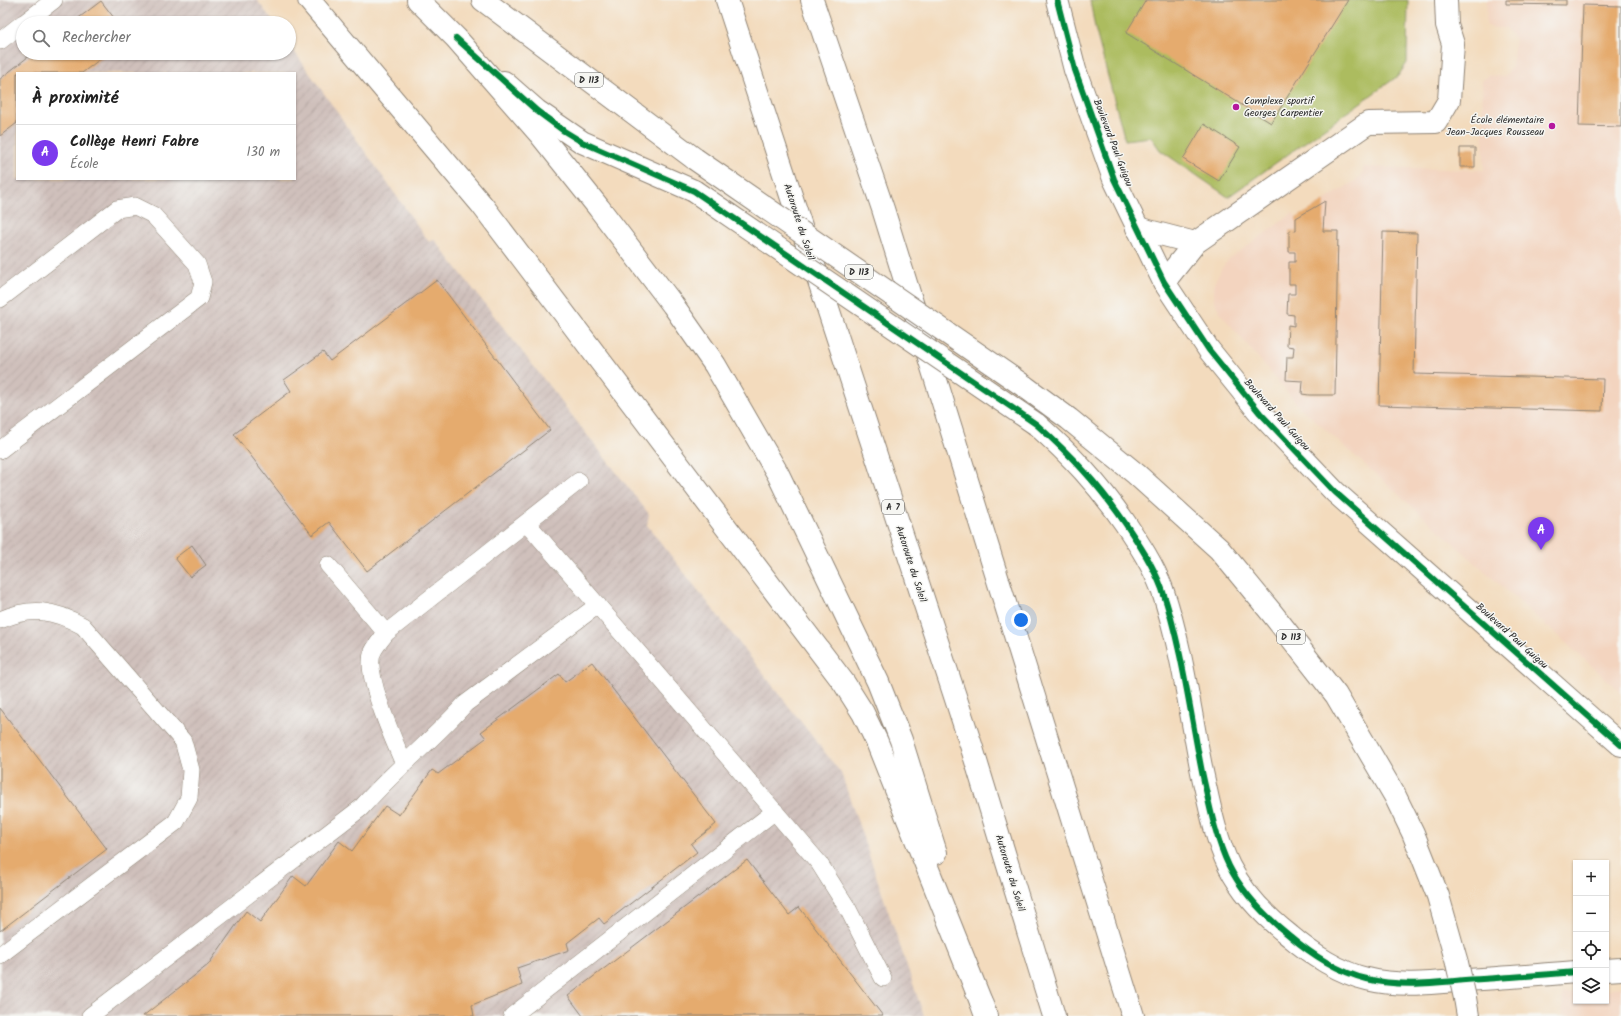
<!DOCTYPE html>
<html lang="fr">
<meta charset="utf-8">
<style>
:root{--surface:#fff;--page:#f2f2f2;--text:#222;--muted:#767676;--line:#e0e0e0;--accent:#7c3aed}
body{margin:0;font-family:Kalam,sans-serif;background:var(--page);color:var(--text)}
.controls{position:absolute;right:12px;bottom:12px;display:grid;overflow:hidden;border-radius:0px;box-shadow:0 1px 3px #0004}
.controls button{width:36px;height:36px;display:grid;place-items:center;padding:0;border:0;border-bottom:1px solid var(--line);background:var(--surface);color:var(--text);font:20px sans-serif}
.you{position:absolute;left:1021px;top:620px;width:14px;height:14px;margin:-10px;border:3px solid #fff;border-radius:50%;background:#1a73e8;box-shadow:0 0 0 6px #1a73e833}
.badge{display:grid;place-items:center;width:26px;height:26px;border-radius:50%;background:var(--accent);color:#fff;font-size:13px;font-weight:700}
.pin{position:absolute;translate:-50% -33px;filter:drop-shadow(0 1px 2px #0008)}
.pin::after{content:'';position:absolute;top:21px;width:14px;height:12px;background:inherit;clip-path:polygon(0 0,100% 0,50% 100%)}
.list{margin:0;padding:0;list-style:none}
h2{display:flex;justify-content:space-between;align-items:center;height:52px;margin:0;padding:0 16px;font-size:17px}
h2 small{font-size:13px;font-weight:400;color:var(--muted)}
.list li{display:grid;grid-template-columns:26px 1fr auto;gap:12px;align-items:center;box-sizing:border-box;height:56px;padding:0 16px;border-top:1px solid var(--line)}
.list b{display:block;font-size:15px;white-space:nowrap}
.list p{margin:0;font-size:13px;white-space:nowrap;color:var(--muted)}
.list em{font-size:13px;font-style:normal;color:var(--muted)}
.icon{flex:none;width:22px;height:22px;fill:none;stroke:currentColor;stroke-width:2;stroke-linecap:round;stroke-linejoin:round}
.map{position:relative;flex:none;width:1621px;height:1016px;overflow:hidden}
.search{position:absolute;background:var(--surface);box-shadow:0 1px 3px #0004;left:16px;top:16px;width:280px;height:44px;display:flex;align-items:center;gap:10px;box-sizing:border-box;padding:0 14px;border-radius:22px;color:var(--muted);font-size:15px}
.panel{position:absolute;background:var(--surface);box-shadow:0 1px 3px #0004;left:16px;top:72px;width:280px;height:108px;border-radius:0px}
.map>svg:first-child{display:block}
</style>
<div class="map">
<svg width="1621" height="1016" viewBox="0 0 1621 1016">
<defs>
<pattern id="industrial-furrows" width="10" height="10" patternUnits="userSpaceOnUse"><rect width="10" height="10" fill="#cfc0bb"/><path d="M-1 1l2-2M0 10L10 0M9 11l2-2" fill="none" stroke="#b2a5a1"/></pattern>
</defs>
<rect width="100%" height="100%" fill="#f6f6f2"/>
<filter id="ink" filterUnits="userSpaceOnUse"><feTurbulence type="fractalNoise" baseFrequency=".025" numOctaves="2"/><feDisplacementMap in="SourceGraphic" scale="8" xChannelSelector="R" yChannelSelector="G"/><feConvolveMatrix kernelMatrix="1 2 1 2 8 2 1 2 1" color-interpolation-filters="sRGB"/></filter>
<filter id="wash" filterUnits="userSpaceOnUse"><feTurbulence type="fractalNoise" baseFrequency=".012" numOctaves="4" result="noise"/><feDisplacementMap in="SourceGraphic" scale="16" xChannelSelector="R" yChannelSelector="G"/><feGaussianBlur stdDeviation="0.9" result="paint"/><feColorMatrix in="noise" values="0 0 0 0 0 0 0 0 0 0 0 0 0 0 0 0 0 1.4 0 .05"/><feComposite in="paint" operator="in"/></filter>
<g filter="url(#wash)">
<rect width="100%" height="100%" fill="#f3dbbd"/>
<path fill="#f3d4bf" d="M 1487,0 L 1621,0 L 1621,692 L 1300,407 L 1221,314 L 1214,300 L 1214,283 L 1222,268 L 1229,259 L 1293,213 L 1297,218 L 1361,177 L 1364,167 L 1484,170 L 1482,81 L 1488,75 L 1504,77 L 1512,67 L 1515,40 L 1506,28 L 1492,28 L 1486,25 Z
M 1621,987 L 1621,1016 L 1563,1016 L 1562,993 L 1576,992 L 1576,1001 L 1606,1001 L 1606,989 Z"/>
<path fill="url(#industrial-furrows)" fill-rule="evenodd" d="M 0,0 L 257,0 L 274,23 L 23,23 L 23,53 L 289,53 L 289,44 L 429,242 L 434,239 L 649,514 L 647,525 L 841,773 L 924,1016 L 0,1016 ZM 17,73 L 295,73 L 295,179 L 17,179 Z"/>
<path fill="#acbc5f" stroke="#6c7445" d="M 1090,0 L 1408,0 L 1407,63 L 1398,76 L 1228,197 L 1160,150 L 1151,137 L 1125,140 L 1095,28 Z"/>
<g id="blocks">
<path fill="#e5ab6e" d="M 1146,0 L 1348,0 L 1271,123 L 1126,33 Z
M 1506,0 L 1566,0 L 1566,5 L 1506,4 Z
M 101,1 L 118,23 L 72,23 Z
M 1583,5 L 1621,6 L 1621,127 L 1579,126 Z
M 33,53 L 108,53 L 82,73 L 17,73 L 17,123 L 0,136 L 0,79 Z
M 1204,124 L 1240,147 L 1219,181 L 1183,159 Z
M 1460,148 L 1475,148 L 1475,167 L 1460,167 Z
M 1325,201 L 1323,231 L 1338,231 L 1335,395 L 1309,395 L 1302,394 L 1303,381 L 1286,380 L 1287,357 L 1293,357 L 1294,347 L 1287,346 L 1288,325 L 1294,326 L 1294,315 L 1287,314 L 1288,294 L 1295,294 L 1295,284 L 1289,284 L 1289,262 L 1295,262 L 1295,252 L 1289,252 L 1289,230 L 1296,231 L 1296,218 Z
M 1383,232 L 1417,233 L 1414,374 L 1603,379 L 1602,411 L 1379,405 Z
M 437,280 L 550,430 L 367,571 L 329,522 L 312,535 L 234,434 L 291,391 L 284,380 L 323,352 L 330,361 Z
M 192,545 L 206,565 L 190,577 L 175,558 Z
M 592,662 L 716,824 L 691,844 L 697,852 L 604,924 L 599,918 L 567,943 L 569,950 L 517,968 L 522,985 L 472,1005 L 474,1016 L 143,1016 L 208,965 L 246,911 L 260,922 L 293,876 L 306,886 L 339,841 L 352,851 L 385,806 L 399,815 L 432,770 L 438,774 L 486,738 L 481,732 L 559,674 L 565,682 Z
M 0,708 L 107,849 L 0,931 Z
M 747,860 L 789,915 L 799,907 L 883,1016 L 583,1016 L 568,996 Z"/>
</g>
</g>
<g filter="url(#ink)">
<use href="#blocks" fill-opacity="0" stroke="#8f8374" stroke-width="1"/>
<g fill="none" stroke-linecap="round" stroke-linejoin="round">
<g stroke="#8f8374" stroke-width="18">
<path id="lane" d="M 24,23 L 54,0
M 0,41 L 23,23
M 0,299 L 117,209 L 135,206 L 153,215 L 197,264 L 203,282 L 199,298 L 0,450
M 527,523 L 819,863 L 848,909 L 883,978
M 328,565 L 386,633
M 0,620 C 32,606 54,610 83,626 L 183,741 L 191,770 L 189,798 L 176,822 L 0,955
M 404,764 C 394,741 365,677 372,654 C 374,647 382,639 386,633 L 579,481
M 90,1016 L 361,808 C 393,771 432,741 465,704 L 598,605
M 512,1016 L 775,811"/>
</g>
<g stroke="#8f8374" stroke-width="24">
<path id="street" d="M 1137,228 L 1195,243
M 1164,282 L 1195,243 L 1368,123 L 1436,122 L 1449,100 L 1453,44 L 1447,25 L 1446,0"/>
</g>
<g stroke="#8f8374" stroke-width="24">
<path id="secondary" d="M 1057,0 L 1075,70 L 1114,179 L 1164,282 L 1209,350 L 1260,413 L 1335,492 L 1621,745
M 504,82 L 537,111 L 582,142 L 694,191
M 1036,424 C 1072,456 1098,484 1125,523 C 1139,544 1153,565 1162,589 C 1182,647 1190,712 1202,772 C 1209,803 1215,837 1229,866 C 1243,894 1266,917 1290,936 C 1311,954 1340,973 1367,979 C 1399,987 1432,983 1465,980 C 1502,978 1539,975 1576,972
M 1606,970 L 1621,969"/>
</g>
<g stroke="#8f8374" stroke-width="24">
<path id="primary" d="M 309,0 L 482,205 L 844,683 L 863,713 L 877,742 L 981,1002
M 418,0 L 456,38 L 539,133 L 599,208 L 673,305 L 715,365 L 778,474 L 878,682 L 901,740 L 936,853
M 483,0 L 695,159
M 1024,386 L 1069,419 L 1136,474 L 1219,549 L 1271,612 L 1336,695 L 1395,796 L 1413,833 L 1438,896 L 1457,963
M 1465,998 L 1468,1016"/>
</g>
<g stroke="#8f8374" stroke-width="24">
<path id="highway" d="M 727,0 L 971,745 L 1054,1016
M 812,0 L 883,209 L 1133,1016
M 981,1002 L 986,1016"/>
</g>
<use href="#lane" stroke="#fff" stroke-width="17"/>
<use href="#street" stroke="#fff" stroke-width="22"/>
<use href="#secondary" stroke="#fff" stroke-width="22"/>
<use href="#primary" stroke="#fff" stroke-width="22"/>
<use href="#highway" stroke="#fff" stroke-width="22"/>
<g stroke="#8f8374" stroke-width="24" stroke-linecap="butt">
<path id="secondary-bridge" d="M 694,191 L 1036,424"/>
</g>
<g stroke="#8f8374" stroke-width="24" stroke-linecap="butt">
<path id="primary-bridge" d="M 695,159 L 1024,386
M 1457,963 L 1465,998"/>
</g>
<use href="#secondary-bridge" stroke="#fff" stroke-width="22"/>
<use href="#primary-bridge" stroke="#fff" stroke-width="22"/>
<g stroke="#f6f6f2" stroke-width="8">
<path id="cycleway" d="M 1057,0 L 1075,70 L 1114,179 L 1164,282 L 1209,350 L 1260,413 L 1335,492 L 1621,745
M 456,38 L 537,111 L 564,131 L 582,142 L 694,191 L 1036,424 C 1072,456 1098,484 1125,523 C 1139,544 1153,565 1162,589 C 1182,647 1190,712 1202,772 C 1209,803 1215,837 1229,866 C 1243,894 1266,917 1290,936 C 1311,954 1340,973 1367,979 C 1399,987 1432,983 1465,980 C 1502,978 1539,975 1576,972"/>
</g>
<use href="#cycleway" stroke="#00873e" stroke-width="6"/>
</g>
</g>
<g fill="#b5179e" stroke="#f6f6f2" stroke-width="1.5">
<circle cx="1236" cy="107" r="4"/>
<circle cx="1552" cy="126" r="4"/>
</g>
<g text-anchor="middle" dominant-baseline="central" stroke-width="3" stroke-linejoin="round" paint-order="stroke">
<g fill="#f6f6f2" stroke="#686867" stroke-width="1">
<rect x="575" y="73" width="28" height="14" rx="3"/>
<rect x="845" y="265" width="28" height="14" rx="3"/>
<rect x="882" y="500" width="22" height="14" rx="3"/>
<rect x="1277" y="630" width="28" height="14" rx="3"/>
</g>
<g font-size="9" font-weight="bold" fill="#2b2b2b">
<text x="589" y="80">D 113</text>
<text x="859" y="272">D 113</text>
<text x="893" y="507">A 7</text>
<text x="1291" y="637">D 113</text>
</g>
<g font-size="10" fill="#2b2b2b" stroke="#f6f6f2" text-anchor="start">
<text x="1244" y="101">Complexe sportif<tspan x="1244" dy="12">Georges Carpentier</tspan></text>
<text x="1544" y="120" text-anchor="end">École élémentaire<tspan x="1544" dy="12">Jean-Jacques Rousseau</tspan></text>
</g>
<g font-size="10" fill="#2b2b2b" stroke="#f6f6f2">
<text transform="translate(1113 143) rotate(69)">Boulevard Paul Guigou</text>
<text transform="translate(799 222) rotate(72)">Autoroute du Soleil</text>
<text transform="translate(1277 415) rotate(48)">Boulevard Paul Guigou</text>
<text transform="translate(911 564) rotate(72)">Autoroute du Soleil</text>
<text transform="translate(1512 636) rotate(42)">Boulevard Paul Guigou</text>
<text transform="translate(1010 873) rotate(73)">Autoroute du Soleil</text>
</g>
</g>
</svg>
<div class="controls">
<button>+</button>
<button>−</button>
<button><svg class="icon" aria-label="locate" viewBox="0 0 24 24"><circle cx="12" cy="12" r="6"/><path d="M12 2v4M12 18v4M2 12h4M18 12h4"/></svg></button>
<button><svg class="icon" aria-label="layers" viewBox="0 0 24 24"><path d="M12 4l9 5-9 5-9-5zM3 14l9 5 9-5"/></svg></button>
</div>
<div class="you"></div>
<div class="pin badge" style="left:1541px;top:550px">A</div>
<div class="search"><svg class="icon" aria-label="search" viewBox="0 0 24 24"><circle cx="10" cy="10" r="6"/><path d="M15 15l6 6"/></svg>Rechercher</div>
<section class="panel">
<h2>À proximité<small></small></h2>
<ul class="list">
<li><span class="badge">A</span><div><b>Collège Henri Fabre</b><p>École</p></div><em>130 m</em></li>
</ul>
</section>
</div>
